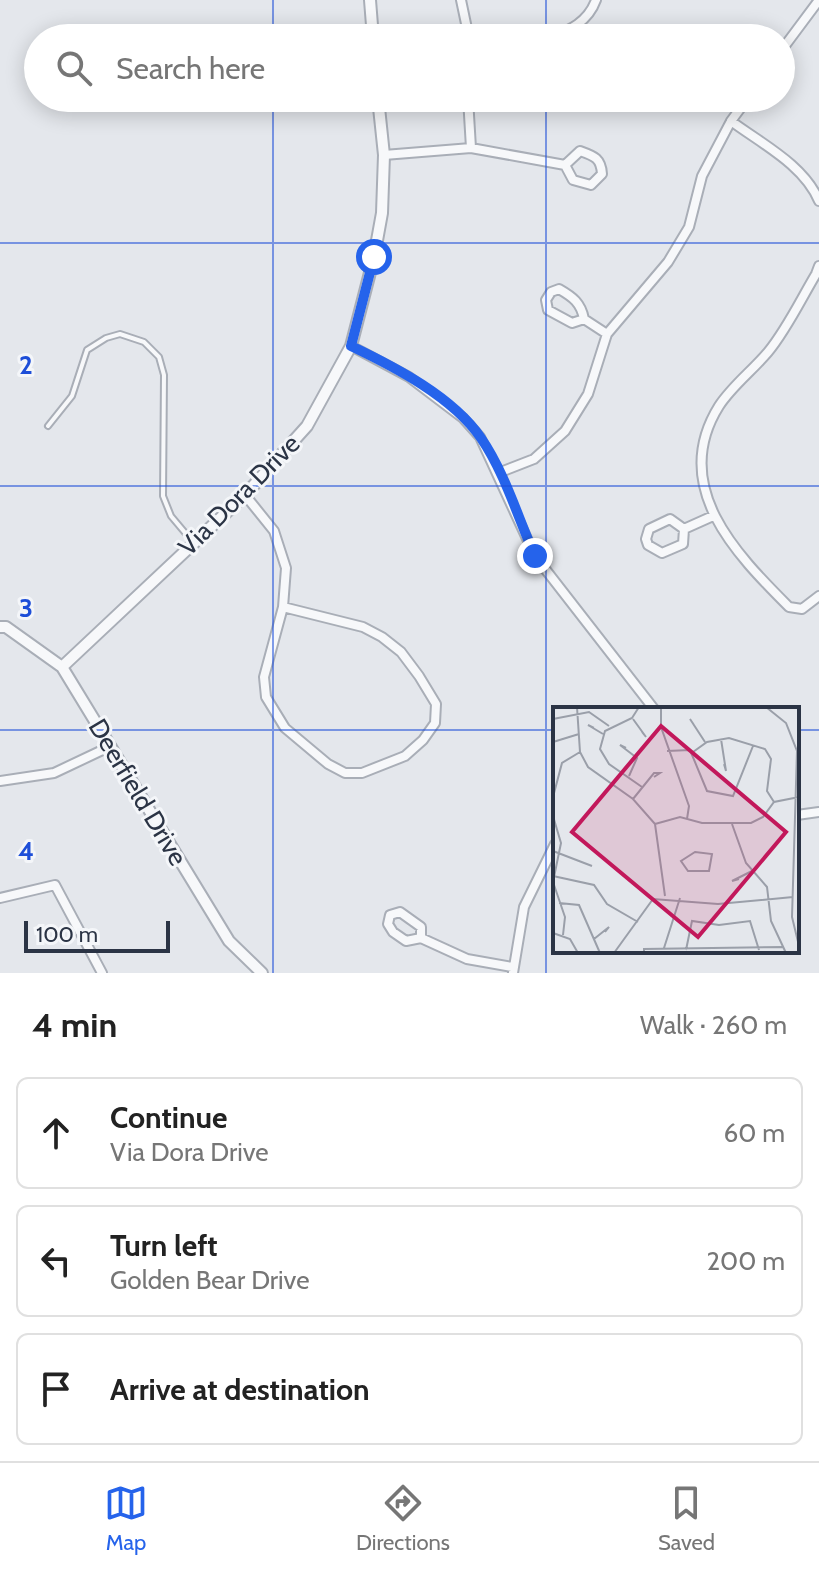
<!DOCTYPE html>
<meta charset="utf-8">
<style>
:root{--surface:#fff;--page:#f6f6f6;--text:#222;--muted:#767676;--line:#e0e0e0;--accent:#2563eb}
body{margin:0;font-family:Cabin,sans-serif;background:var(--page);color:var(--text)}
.scale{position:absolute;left:24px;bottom:20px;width:146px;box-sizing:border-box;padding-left:8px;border:4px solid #2b3445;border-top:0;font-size:22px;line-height:28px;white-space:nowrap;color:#2b3445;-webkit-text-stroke:6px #f4f6f9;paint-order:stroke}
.stop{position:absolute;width:24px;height:24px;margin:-18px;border:6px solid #2563eb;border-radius:50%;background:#fff}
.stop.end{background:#2563eb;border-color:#fff;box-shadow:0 2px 8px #0008}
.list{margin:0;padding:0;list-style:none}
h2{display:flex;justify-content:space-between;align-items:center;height:104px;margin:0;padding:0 32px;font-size:34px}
h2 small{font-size:26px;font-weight:400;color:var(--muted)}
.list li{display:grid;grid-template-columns:52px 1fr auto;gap:24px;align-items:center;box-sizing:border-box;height:112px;margin:0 16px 16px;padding:0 16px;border:2px solid var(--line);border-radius:12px}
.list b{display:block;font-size:30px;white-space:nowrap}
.list p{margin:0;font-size:26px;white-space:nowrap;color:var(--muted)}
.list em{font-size:26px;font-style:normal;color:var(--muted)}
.icon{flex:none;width:44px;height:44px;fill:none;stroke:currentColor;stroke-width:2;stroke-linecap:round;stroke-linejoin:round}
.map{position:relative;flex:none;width:819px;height:973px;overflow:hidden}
.search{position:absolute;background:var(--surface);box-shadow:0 4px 20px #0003;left:24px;right:24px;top:24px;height:88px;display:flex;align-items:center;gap:20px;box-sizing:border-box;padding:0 28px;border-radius:44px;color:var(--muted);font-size:30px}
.sheet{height:488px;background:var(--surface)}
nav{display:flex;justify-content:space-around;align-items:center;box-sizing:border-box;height:112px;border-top:2px solid var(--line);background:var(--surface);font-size:22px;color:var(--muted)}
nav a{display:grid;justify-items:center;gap:4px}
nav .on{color:var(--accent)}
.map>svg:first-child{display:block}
</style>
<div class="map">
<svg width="819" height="973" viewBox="0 0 819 973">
<rect width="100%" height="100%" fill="#e4e7ec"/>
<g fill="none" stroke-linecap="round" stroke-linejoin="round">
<g stroke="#a9aeb7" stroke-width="8">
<path id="service" d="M 48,426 L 72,396 L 87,350 L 106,338 L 120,334 L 144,342 L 159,357 L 164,375 L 163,496 L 171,516 L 192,541"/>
</g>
<g stroke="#a9aeb7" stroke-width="12">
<path id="minor" d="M 461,0 L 469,38
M 550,38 C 570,30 588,22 596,0
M 781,51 L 819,0
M 468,98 L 471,148
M 731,121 C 762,144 804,165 819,201
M 580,151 C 594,156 601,158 602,174 L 591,185 L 573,180 L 565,165 Z
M 384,155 L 471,148 L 565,165
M 819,266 L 816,274 C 801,299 787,329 768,352 C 752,371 732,386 719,406 C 669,486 736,554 789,607 L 802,609 L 819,596
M 559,289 C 573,297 581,303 584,319 L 572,323 L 548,310 L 546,300 L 551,292 Z
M 584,319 L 607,334
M 351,346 L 409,377 L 463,418 L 480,437 L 535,556 L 654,709
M 498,473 L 534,459 L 565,431 L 588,394 L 607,334 L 668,262 L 689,227 L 702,176 L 731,121 L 748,98
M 245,495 L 274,531 L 286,568 L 283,607
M 670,519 L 684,529 L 683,544 L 662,553 L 648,545 L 646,539 L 649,529 Z
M 684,529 L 713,516
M 283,607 L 363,627 L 382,637 L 401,652 L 419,676 L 436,704 L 435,723 L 423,740 L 405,756 L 362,773 L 345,773 L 328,764 L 285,728 L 266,697 L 264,677 Z
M 0,781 L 54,773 L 111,746
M 797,815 L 819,812
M 0,898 L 55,885 L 102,973
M 400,912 L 421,927 L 421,938 L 406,941 L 393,932 L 388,924 L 390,915 Z
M 421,938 L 467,959 L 512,967
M 513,973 L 524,907 L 555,844"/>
</g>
<g stroke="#a9aeb7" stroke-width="14">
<path id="tertiary" d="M 370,0 L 373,38
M 0,627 L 6,627 L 62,667 L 229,941 L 262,973
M 62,667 L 245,495 L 307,426 L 351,346 L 374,257 L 382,213 L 384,155 L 378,98"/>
</g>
<use href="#service" stroke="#f7f8fa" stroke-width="4"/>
<use href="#minor" stroke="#f7f8fa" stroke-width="8"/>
<use href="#tertiary" stroke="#f7f8fa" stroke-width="10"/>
</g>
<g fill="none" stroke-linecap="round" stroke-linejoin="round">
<path stroke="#2563eb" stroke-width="10" d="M 374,257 L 351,346 C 395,367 453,397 481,438 C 505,473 518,518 535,556"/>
</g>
<path fill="none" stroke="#1d4ed8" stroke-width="2" stroke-opacity="0.55" d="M 273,0 L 273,38M 546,0 L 546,38M 273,98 L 273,973M 546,98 L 546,973M 0,243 L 819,243M 0,486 L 819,486M 0,730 L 555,730M 797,730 L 819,730"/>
<g text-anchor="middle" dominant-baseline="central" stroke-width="6" stroke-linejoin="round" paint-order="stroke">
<g font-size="26" fill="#2b3445" stroke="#f4f6f9">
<text transform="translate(239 495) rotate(-45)">Via Dora Drive</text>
<text transform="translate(138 792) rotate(59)">Deerfield Drive</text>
</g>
</g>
<g transform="translate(553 707)">
<rect width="246" height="246" fill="#e4e7ec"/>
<path fill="none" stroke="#9a9fa9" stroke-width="2" d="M 24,0 L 27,45 L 35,60 L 80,92 L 102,117 L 112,189M 86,0 L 79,11 L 52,24 L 47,42 L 56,57 L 89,80M 108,0 L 108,20 L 136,99 L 134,112M 213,0 L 233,16 L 244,44 L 239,210 L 246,239M 0,12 L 36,5 L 56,19M 80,12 L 93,30 L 89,25M 141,18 L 137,12 L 152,35M 41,21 L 35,18 L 50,27M 168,32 L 173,64 L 171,57M 0,35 L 26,27M 73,41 L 67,38 L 84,51 L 76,69M 114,44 L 137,43 L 154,84 L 180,89 L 200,39M 140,45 L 154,35 L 176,31 L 212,42 L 218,52 L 214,84 L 221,95M 0,90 L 9,56 L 27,45M 80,92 L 101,66 L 107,66 L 101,70M 0,109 L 8,136 L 0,175 L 12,210 L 10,228M 102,117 L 127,110 L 149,116 L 198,116 L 210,110 L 221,95 L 246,90M 179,117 L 193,156 L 214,180 L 218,214 L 233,246M 0,144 L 39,159M 142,145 L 159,147 L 156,164 L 135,164 L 128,154 ZM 0,169 L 41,178 L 54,197 L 85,215M 186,172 L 179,174 L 199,164M 6,196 L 26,198 L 47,246M 0,226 L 17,232 L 25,246M 41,232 L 56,220 L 52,225M 111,241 L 127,191M 133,243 L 139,214 L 166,218 L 197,214 L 206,243M 61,246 L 100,192 L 165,197 L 240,190M 91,246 L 91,242 L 231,240"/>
<path fill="#c2185b" fill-opacity="0.15" stroke="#c2185b" stroke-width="4" d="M 108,19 L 233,125 L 145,230 L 19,125 Z"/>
<rect width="246" height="246" fill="none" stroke="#2b3445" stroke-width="4"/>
</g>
<g font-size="26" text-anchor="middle" font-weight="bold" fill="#1d4ed8" stroke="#f4f6f9" stroke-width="6" stroke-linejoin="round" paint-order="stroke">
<text x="26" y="374">2</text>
<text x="26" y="617">3</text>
<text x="26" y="860">4</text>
</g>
</svg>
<div class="scale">100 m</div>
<div class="stop" style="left:374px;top:257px"></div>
<div class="stop end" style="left:535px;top:556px"></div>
<div class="search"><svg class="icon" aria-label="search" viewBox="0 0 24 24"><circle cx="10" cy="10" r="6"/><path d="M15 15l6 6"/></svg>Search here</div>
</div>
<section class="sheet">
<h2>4 min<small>Walk · 260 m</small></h2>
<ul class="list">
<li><svg class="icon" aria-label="ahead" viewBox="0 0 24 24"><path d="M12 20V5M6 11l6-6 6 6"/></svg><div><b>Continue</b><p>Via Dora Drive</p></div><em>60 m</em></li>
<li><svg class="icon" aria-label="left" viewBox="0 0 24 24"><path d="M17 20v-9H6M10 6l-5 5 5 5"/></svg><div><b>Turn left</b><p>Golden Bear Drive</p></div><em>200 m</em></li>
<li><svg class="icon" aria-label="arrive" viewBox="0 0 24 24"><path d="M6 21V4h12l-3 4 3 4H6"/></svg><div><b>Arrive at destination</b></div></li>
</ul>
</section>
<nav>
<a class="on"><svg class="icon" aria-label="map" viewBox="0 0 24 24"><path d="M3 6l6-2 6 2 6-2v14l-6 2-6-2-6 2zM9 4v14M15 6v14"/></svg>Map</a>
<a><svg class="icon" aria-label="directions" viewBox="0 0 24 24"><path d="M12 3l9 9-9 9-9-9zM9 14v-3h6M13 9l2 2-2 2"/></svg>Directions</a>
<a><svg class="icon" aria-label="saved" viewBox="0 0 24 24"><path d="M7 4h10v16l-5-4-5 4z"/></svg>Saved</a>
</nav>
